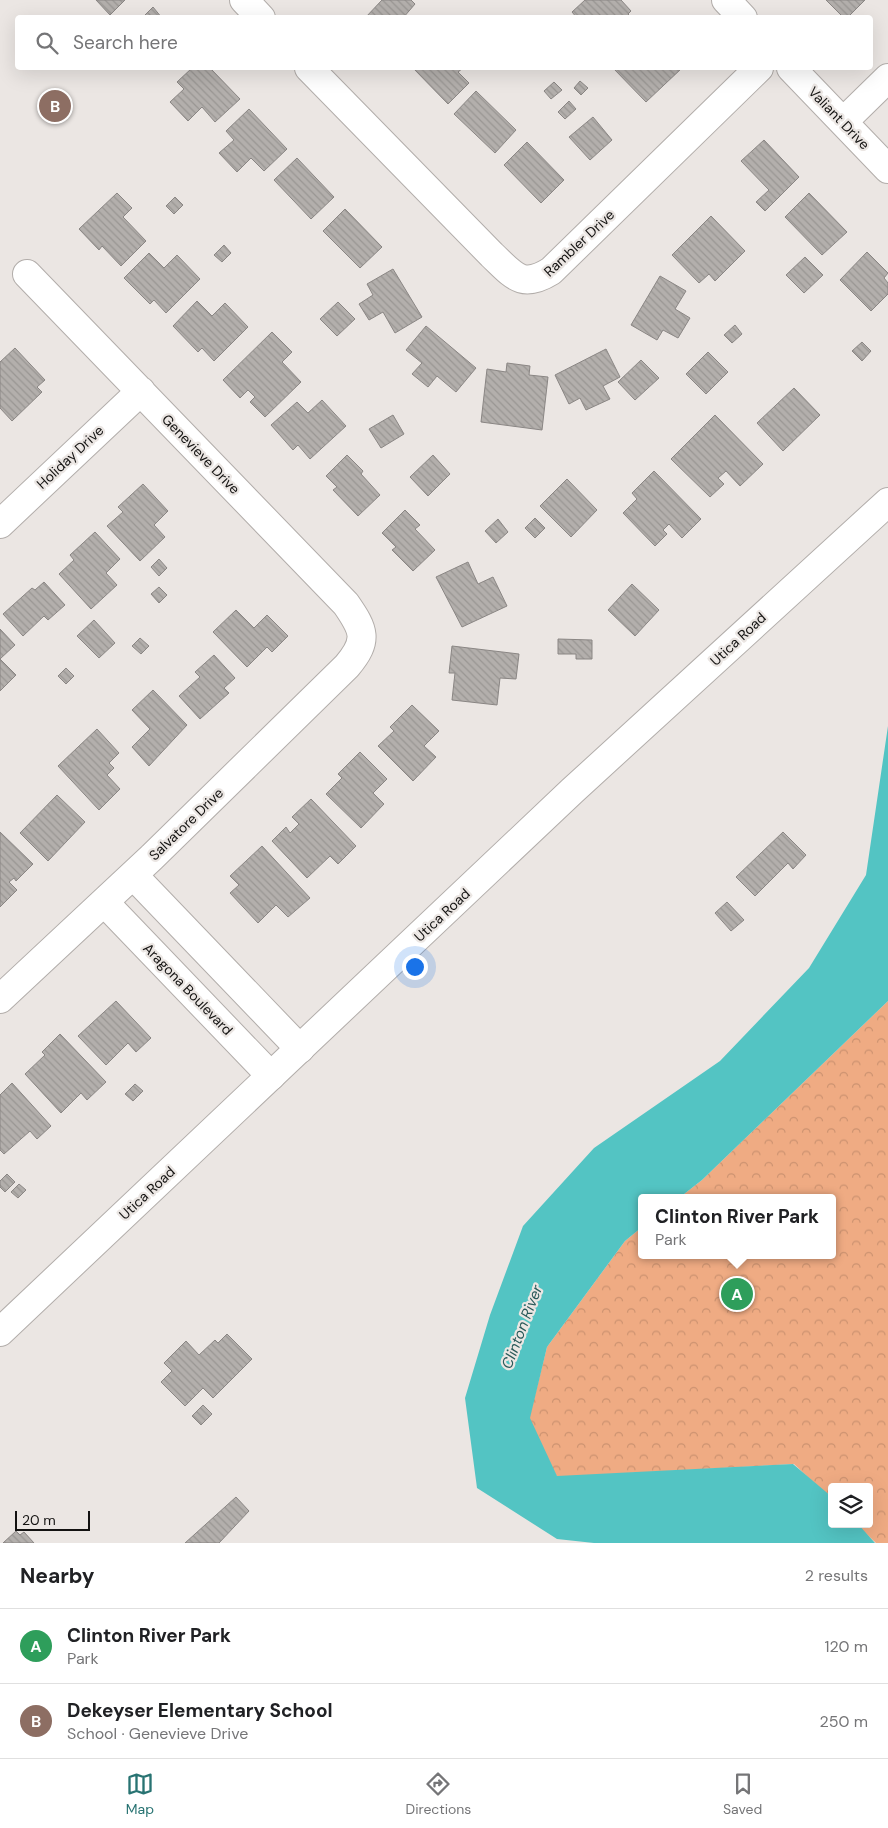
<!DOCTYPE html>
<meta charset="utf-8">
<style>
:root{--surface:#fff;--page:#f2f2f2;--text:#202124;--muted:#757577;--line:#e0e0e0;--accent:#287372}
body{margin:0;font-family:"DM Sans",sans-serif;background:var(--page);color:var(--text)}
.controls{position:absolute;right:15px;bottom:15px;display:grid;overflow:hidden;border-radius:5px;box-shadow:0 5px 20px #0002}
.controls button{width:45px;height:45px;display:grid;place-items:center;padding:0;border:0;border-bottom:1px solid var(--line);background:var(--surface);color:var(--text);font:25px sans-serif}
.scale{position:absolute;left:15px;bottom:12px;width:75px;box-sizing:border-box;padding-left:5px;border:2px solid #131211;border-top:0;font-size:14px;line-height:18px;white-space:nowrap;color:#131211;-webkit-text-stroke:4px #ebe6e3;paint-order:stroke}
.you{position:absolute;left:414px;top:966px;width:18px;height:18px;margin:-12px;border:4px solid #fff;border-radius:50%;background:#1a73e8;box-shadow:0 0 0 8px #1a73e833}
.badge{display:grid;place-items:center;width:32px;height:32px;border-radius:50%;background:var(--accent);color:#fff;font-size:16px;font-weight:700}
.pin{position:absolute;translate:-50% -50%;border:2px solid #fff;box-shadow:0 1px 5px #0006}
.popup{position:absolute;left:638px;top:1194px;width:198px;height:65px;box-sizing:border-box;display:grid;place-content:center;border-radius:5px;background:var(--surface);filter:drop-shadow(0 1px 4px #0005);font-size:16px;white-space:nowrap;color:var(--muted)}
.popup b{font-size:19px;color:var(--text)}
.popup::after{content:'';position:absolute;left:50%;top:100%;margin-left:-10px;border:10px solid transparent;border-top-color:var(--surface)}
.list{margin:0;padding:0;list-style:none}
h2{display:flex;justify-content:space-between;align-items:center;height:65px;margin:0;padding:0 20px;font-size:21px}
h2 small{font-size:16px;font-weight:400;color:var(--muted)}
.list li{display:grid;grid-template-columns:32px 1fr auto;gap:15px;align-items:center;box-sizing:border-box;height:75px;padding:0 20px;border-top:1px solid var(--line)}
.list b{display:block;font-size:19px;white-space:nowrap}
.list p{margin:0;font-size:16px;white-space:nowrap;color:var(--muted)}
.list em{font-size:16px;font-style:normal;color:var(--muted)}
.icon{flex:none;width:28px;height:28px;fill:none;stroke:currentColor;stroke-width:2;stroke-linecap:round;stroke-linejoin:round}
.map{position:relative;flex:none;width:888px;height:1543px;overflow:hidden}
.search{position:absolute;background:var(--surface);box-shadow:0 5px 20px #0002;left:15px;right:15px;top:15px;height:55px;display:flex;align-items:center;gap:12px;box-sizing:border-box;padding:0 18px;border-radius:5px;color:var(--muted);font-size:19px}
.sheet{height:215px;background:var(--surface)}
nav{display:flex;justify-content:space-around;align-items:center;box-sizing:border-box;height:70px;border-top:1px solid var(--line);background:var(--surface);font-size:14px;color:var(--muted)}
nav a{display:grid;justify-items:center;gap:2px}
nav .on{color:var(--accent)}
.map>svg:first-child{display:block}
</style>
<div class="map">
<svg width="888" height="1543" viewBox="0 0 888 1543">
<defs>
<pattern id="park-crowns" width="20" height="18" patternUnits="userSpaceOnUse" patternTransform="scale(1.25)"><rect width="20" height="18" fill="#efab83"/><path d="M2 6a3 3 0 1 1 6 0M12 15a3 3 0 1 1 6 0" fill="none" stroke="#cc9270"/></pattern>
<pattern id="building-back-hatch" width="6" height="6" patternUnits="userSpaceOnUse" patternTransform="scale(1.25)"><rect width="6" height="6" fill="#b3afac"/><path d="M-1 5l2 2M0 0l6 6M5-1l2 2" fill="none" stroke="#999693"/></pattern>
</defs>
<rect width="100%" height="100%" fill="#ebe6e3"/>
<path fill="url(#park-crowns)" d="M 888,1001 L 888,1543 L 876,1543 L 856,1524 L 869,1524 L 869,1487 L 832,1487 L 832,1500 L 794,1464 L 557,1477 L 529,1419 L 547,1347 L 625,1241 L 642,1227 L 642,1255 L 832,1255 L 832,1198 L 679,1198 L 702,1180 Z"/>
<path fill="#53c4c3" d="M 888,726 L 888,1001 L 702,1180 L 679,1198 L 642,1198 L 642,1227 L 625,1241 L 547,1347 L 530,1418 L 557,1476 L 793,1464 L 832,1497 L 832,1524 L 858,1524 L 875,1543 L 594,1543 L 557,1539 L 477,1488 L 465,1398 L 490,1315 L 523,1226 L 594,1148 L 720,1061 L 809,968 L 866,875 Z"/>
<path fill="url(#building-back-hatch)" stroke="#8a8684" d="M 96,0 L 125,0 L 110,15 Z
M 382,0 L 411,0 L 415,4 L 403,18 L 365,18 Z
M 585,0 L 621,0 L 631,11 L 628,14 L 632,18 L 577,18 L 572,12 Z
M 826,0 L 865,0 L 847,18 L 844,18 Z
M 153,7 L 162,18 L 142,18 Z
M 192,68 L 210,68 L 240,99 L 215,122 L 202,107 L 188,121 L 170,102 L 184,89 L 177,82 Z
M 413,68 L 463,68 L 458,72 L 469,83 L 448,104 Z
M 613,68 L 682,68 L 646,102 Z
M 580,81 L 588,88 L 581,95 L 574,88 Z
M 554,82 L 562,90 L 551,99 L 544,91 Z
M 476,91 L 516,130 L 495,153 L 454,114 Z
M 569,101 L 576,109 L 565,119 L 558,112 Z
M 249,109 L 287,149 L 264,171 L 251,158 L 237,172 L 219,153 L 234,140 L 226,131 Z
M 593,117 L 612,140 L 590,160 L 569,137 Z
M 764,140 L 799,177 L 765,211 L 756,202 L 769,190 L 741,161 Z
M 527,142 L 564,180 L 541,203 L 504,165 Z
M 297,158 L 334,197 L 311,219 L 274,180 Z
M 117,193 L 132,208 L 123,217 L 146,241 L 121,266 L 102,246 L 99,250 L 79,229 Z
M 809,193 L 847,232 L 822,255 L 785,217 Z
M 175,197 L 183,205 L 174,214 L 166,206 Z
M 345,209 L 382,247 L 360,268 L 323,231 Z
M 711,216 L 745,251 L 715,281 L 709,274 L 699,283 L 672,255 Z
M 224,245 L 231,253 L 222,262 L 214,255 Z
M 867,252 L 888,273 L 884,278 L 888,283 L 888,294 L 871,311 L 840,280 Z
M 149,253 L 164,268 L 177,255 L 200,279 L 166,313 L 154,300 L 150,304 L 124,278 Z
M 805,257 L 823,275 L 804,293 L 786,275 Z
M 393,269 L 422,317 L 395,333 L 383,312 L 369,320 L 359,304 L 373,295 L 367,284 Z
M 660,276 L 686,291 L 675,309 L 690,318 L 678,338 L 663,330 L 657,340 L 631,325 Z
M 197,301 L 212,316 L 225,303 L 248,327 L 214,361 L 202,348 L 198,352 L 173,326 Z
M 338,302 L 355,319 L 337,336 L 320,319 Z
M 735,325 L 742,334 L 732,343 L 724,335 Z
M 426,326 L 476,368 L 456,392 L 437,376 L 428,387 L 412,374 L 422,363 L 406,350 Z
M 272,332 L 292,352 L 282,362 L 301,382 L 265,417 L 250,402 L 255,397 L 248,390 L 240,398 L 223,380 Z
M 862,342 L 871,351 L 862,361 L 852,351 Z
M 15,348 L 45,380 L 37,387 L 42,392 L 12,421 L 0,408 L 0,362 Z
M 606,349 L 620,377 L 603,386 L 610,399 L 586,410 L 580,398 L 569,404 L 555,375 Z
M 708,352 L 728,372 L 706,394 L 686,374 Z
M 641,360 L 659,378 L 635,400 L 618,382 Z
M 507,363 L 530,366 L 529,375 L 548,377 L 542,430 L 481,422 L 487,369 L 506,372 Z
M 794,388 L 820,415 L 783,451 L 757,423 Z
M 322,400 L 346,426 L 310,459 L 298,445 L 293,450 L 271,425 L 297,402 L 308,413 Z
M 393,415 L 404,434 L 381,448 L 369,429 Z
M 715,415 L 763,464 L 740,486 L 726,471 L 718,478 L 724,484 L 710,497 L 671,459 Z
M 347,455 L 363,471 L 361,474 L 380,495 L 358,516 L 333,490 L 337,487 L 326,476 Z
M 433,455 L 450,474 L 428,496 L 410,477 Z
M 654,471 L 701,519 L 682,538 L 669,524 L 663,530 L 667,534 L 655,546 L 623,513 L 637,499 L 632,493 Z
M 567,479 L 597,510 L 571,537 L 540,506 Z
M 143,484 L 168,511 L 154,525 L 165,537 L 140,561 L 107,526 L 123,512 L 118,507 Z
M 405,510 L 420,525 L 415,529 L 435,550 L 413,571 L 392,550 L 396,547 L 382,533 Z
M 535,518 L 545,528 L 535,538 L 525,528 Z
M 498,519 L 508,532 L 496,543 L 485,531 Z
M 95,532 L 120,559 L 106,573 L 117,585 L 91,609 L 59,574 L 74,560 L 70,555 Z
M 159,559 L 167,568 L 159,576 L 151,567 Z
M 468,562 L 478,584 L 493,577 L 507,606 L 462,627 L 436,577 Z
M 44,582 L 65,605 L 48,620 L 44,616 L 23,636 L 3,614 L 32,588 L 35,590 Z
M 632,584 L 659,610 L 635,636 L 608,610 Z
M 159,587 L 167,595 L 159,603 L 151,594 Z
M 236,610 L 254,628 L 267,615 L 288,636 L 272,652 L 267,647 L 247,667 L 213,632 Z
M 94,620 L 115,643 L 99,658 L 77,636 Z
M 0,629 L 15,645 L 0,659 L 16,675 L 0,691 Z
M 140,638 L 149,646 L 141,654 L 132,646 Z
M 558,639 L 592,640 L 592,659 L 576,659 L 576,654 L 558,654 Z
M 452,646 L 519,654 L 516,679 L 500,678 L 497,705 L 452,700 L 455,673 L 449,673 Z
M 214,655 L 235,678 L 224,688 L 229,693 L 200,719 L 179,696 L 200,677 L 195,672 Z
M 66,668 L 74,676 L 66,684 L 58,676 Z
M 153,690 L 187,725 L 149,766 L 132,747 L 150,729 L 132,710 Z
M 412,705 L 439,731 L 424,746 L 436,757 L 413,781 L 378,746 L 394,731 L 390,727 Z
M 97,729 L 119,753 L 109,763 L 114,768 L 107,775 L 120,789 L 99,810 L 58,766 Z
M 360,752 L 387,779 L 373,793 L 384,804 L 361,828 L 326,794 L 342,778 L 338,774 Z
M 57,795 L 85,822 L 48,861 L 20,833 Z
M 311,799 L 356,846 L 338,864 L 330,856 L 307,878 L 272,841 L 286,827 L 290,833 L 299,824 L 292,817 Z
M 0,832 L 33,864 L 16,881 L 14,878 L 9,882 L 17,890 L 0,907 Z
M 783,832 L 806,855 L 793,869 L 788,863 L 755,896 L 736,877 Z
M 262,846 L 310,898 L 288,917 L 276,905 L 258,923 L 230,893 L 239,885 L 230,876 Z
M 727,902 L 744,920 L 731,931 L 715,913 Z
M 116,1001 L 151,1038 L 136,1052 L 128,1043 L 106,1065 L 78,1036 Z
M 60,1034 L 106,1082 L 87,1100 L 81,1093 L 61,1113 L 25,1074 L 45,1055 L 42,1052 Z
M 12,1083 L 51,1126 L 37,1139 L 30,1131 L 4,1154 L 0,1150 L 0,1095 Z
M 135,1084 L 143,1091 L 133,1101 L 125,1094 Z
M 7,1174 L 15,1182 L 5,1192 L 0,1187 L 0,1181 Z
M 19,1184 L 26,1190 L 18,1198 L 11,1192 Z
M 227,1334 L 252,1359 L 213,1398 L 203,1388 L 185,1406 L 161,1382 L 172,1371 L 164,1363 L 186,1341 L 199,1355 L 215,1340 L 218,1343 Z
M 203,1405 L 212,1414 L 201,1425 L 192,1416 Z
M 236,1497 L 249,1511 L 219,1543 L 185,1543 Z
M 16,1531 L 20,1535 L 24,1532 L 34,1543 L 3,1543 Z"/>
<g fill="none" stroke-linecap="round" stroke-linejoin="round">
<g stroke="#b2adaa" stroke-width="30">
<path id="minor" d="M 244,0 L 261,18
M 726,0 L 743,18
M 309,68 L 492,255 C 514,276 522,289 551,271 L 759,68
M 791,68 L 888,169
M 843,122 L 888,78
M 0,524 L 141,391
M 133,875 L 300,1049
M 104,902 L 271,1076
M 0,999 L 152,857 L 347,666 C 369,640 364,630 346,604 L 27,274"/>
</g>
<g stroke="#b2adaa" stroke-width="30">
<path id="tertiary" d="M 0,1332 L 572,791 L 888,502"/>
</g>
<use href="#minor" stroke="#fff" stroke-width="28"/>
<use href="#tertiary" stroke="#fff" stroke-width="28"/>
</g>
<g text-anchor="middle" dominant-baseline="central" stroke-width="4.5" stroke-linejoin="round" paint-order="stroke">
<g font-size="14" fill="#131211" stroke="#ebe6e3">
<text transform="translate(839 118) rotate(46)">Valiant Drive</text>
<text transform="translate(579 243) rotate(-43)">Rambler Drive</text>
<text transform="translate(201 454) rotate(46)">Genevieve Drive</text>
<text transform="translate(70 457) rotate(-43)">Holiday Drive</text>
<text transform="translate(738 639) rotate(-43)">Utica Road</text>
<text transform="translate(186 824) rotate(-44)">Salvatore Drive</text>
<text transform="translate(442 915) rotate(-43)">Utica Road</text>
<text transform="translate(188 989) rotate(46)">Aragona Boulevard</text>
<text transform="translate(147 1193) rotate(-43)">Utica Road</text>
</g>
<g font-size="15" font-style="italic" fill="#295959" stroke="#ebe6e3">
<text transform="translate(522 1327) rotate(-69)">Clinton River</text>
</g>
</g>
</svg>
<div class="controls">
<button><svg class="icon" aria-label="layers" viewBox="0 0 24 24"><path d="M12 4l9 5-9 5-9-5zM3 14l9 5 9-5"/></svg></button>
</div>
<div class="scale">20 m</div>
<div class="you"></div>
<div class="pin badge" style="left:737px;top:1294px;background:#2e9e5b">A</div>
<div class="popup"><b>Clinton River Park</b>Park</div>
<div class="pin badge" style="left:55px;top:106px;background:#8d6e63">B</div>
<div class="search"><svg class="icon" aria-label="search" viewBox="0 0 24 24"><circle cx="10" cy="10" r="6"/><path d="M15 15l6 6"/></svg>Search here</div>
</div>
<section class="sheet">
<h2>Nearby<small>2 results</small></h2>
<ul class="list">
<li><span class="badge" style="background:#2e9e5b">A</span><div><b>Clinton River Park</b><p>Park</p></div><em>120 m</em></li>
<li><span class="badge" style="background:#8d6e63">B</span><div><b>Dekeyser Elementary School</b><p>School · Genevieve Drive</p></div><em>250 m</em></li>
</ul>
</section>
<nav>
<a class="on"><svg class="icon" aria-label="map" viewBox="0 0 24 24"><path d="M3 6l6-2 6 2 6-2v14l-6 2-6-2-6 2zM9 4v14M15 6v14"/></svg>Map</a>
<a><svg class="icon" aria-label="directions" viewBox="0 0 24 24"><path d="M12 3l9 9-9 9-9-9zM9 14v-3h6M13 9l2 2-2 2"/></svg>Directions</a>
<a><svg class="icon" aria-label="saved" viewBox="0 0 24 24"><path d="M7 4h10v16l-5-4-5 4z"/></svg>Saved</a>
</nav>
